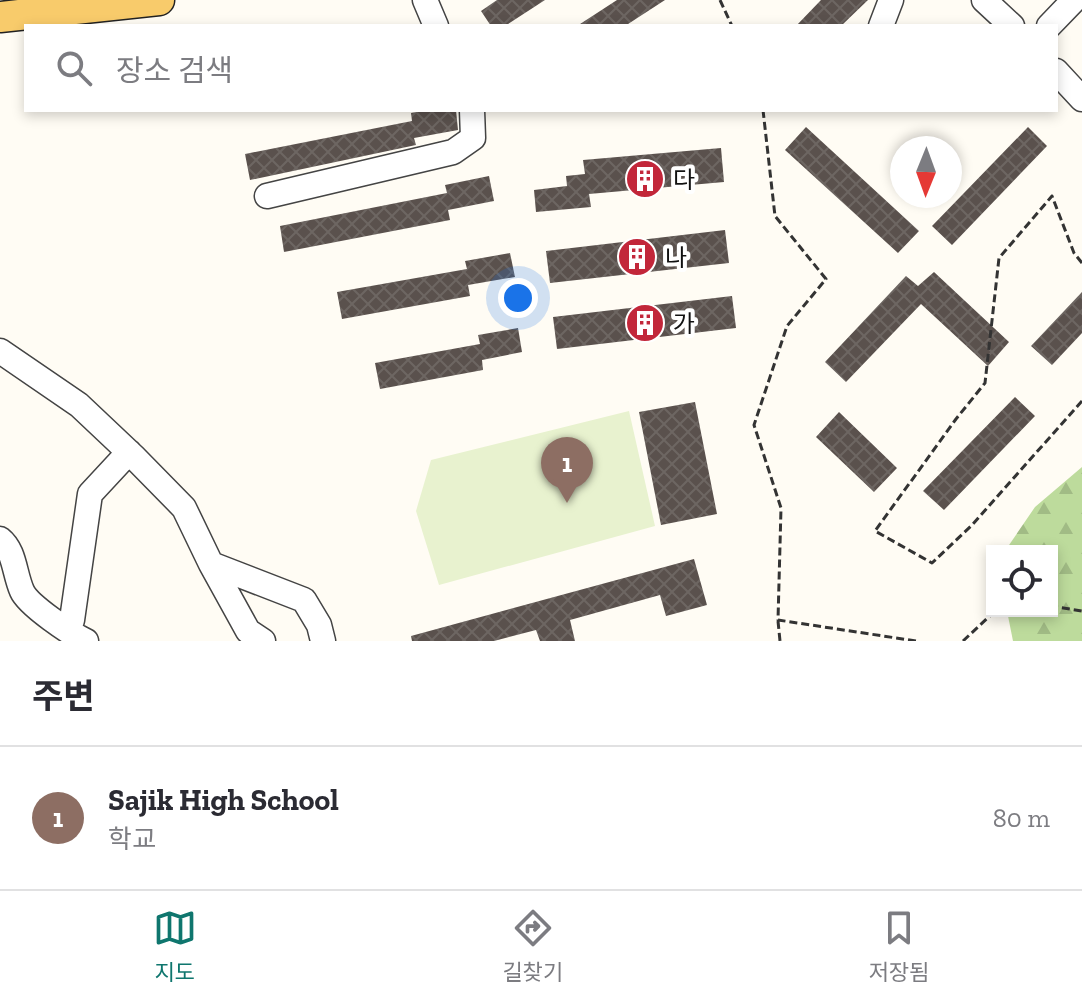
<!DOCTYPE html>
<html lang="ko">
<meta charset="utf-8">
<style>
:root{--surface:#fff;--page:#f2f2f3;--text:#2b2b33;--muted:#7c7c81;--line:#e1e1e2;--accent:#0f766e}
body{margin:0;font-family:"Zilla Slab","Noto Sans KR",serif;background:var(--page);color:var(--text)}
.controls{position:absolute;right:24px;bottom:24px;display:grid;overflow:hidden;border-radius:0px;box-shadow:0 4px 12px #0003}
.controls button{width:72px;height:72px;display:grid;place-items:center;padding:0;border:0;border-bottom:2px solid var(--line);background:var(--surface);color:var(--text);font:40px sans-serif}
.compass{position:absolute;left:890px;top:136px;width:72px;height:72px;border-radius:50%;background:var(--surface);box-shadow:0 4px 12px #0003;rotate:181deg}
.you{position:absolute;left:518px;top:298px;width:28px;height:28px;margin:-20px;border:6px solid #fff;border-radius:50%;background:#1a73e8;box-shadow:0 0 0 12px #1a73e833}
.badge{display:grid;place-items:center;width:52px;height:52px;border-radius:50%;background:var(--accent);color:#fff;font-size:26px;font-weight:700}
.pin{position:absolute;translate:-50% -66px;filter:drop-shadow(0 2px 4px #0008)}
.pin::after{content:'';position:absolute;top:42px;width:28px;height:24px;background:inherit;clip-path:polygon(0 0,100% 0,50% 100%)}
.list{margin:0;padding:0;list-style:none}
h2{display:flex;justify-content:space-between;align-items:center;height:104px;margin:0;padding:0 32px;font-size:34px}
h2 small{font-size:26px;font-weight:400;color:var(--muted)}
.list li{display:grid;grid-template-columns:52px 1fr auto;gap:24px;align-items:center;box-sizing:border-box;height:144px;padding:0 32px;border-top:2px solid var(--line)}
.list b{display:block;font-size:30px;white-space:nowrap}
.list p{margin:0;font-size:26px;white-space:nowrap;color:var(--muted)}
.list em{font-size:26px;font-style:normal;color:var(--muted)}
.icon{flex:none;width:44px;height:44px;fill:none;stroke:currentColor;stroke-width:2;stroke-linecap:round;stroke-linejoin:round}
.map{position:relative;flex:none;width:1082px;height:641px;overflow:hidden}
.search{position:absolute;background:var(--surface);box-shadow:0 4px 12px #0003;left:24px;right:24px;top:24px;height:88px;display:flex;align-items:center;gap:20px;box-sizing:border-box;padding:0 28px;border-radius:0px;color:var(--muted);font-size:30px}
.sheet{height:248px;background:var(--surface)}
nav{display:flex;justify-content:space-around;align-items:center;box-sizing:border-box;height:112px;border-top:2px solid var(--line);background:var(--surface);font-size:22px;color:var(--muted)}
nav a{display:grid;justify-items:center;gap:4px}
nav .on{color:var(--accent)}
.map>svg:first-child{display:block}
</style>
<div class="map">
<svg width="1082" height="641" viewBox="0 0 1082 641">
<defs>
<pattern id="forest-firs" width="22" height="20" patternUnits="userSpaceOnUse" patternTransform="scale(2)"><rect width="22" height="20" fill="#bddb9c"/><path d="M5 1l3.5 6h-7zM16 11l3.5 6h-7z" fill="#a1bb85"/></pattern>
<pattern id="building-cross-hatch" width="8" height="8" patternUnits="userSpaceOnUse" patternTransform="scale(2)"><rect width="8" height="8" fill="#5a514d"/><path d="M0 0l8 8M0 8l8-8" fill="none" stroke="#6d6662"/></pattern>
</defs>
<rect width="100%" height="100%" fill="#fffcf4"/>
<path fill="url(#forest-firs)" d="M 1082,467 L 1082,641 L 1013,641 L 1007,611 L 1052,611 L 1052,551 L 1007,551 L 1007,548 L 1035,507 Z"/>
<path fill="#e8f2cf" d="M 629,411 L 655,526 L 439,585 L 416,511 L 431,460 Z"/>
<path fill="url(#building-cross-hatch)" d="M 497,0 L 545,0 L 505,26 L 491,26 L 481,11 Z
M 617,0 L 665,0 L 625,26 L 577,26 Z
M 821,0 L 868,0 L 841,26 L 796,26 Z
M 428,110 L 456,110 L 458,130 L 414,138 L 416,145 L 250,180 L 245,154 L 412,121 L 411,113 Z
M 806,127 L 919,231 L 898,253 L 785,150 Z
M 1028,127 L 1047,146 L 952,245 L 932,226 Z
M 721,148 L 724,182 L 589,194 L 591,207 L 536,212 L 534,190 L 567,186 L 566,176 L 585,174 L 583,160 Z
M 489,176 L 494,201 L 448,210 L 450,220 L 284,252 L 280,226 L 447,193 L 445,185 Z
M 725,230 L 729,263 L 550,283 L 546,251 Z
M 510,253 L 515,277 L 468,285 L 470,296 L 342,319 L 337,292 L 467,269 L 465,261 Z
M 934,272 L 1009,342 L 988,366 L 921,304 L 846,382 L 825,362 L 906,276 L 918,286 Z
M 1082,292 L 1082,333 L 1052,365 L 1031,346 Z
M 732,296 L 736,328 L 557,349 L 553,317 Z
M 518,328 L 522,352 L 482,360 L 483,370 L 380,389 L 375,363 L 480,344 L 478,335 Z
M 1015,397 L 1035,416 L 944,510 L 923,491 Z
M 695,402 L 717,514 L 661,525 L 639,412 Z
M 839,412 L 897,468 L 874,492 L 816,437 Z
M 694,559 L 707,605 L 666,616 L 660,595 L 570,620 L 575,641 L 540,641 L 536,630 L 494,641 L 412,641 L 411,636 Z"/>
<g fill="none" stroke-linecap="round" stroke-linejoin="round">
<g stroke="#444" stroke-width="27">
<path id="minor" d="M 425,0 L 436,26
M 984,0 L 1012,26
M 881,26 L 891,0
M 1049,26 L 1074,0
M 1056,71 L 1082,99
M 267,196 L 453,152 L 473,138 L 472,110
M 0,351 L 79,405 L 133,456 L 184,508 L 211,564 L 304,600 L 319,625 L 323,641
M 0,539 C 15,551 14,573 22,591 C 28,605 71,634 86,641
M 211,564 L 248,631 L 263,641
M 62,625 L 72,620 L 90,494 L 129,452"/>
</g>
<g stroke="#222" stroke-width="33">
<path id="major" d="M 0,17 L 159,0"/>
</g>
<path stroke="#333" stroke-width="3" stroke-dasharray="8 4" stroke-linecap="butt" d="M 720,0 L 732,26
M 763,110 L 775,216 L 826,279 L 787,326 L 754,425 L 781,508 L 778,620 L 916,641
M 1082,263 L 1074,253 L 1052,196 L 999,258 L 985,383 L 956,419 L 875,531 L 932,563 L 972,525 L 1082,401
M 1052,602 L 1057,607 L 1082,611
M 778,621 L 780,641
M 963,641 L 995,611"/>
<use href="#minor" stroke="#fff" stroke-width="24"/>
<use href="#major" stroke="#f8cb6b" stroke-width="30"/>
</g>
<defs>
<g id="building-disc" transform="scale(2)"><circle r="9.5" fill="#c2273a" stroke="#fff"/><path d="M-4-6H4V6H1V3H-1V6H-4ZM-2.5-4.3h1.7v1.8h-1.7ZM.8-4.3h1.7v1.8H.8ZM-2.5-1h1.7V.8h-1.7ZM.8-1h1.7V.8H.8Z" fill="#fff"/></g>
</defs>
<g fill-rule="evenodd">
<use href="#building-disc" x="645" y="179"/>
<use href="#building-disc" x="637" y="257"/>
<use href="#building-disc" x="645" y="323"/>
</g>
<g text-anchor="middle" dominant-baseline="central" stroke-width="8" stroke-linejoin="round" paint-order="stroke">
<g font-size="24" fill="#111" stroke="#fff" text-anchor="start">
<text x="673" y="179">다</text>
<text x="665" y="257">나</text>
<text x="673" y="323">가</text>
</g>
</g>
</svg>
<div class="controls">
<button><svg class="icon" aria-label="locate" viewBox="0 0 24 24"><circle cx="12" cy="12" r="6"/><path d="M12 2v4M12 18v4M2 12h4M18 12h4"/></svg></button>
</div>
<svg class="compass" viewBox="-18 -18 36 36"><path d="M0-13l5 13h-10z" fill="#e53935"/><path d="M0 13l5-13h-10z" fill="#7c7c81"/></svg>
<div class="you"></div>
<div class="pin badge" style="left:567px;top:503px;background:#8d6e63">1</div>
<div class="search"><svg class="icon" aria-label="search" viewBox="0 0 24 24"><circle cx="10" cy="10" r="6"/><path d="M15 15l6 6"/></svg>장소 검색</div>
</div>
<section class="sheet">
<h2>주변<small></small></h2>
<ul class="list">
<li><span class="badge" style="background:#8d6e63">1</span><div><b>Sajik High School</b><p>학교</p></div><em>80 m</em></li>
</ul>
</section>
<nav>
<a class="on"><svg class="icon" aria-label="map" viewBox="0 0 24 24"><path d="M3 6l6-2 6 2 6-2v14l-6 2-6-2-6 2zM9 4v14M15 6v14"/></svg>지도</a>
<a><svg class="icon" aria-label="directions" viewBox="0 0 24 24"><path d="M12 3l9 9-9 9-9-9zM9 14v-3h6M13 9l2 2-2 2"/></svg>길찾기</a>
<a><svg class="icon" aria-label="saved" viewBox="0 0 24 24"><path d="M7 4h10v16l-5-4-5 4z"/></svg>저장됨</a>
</nav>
